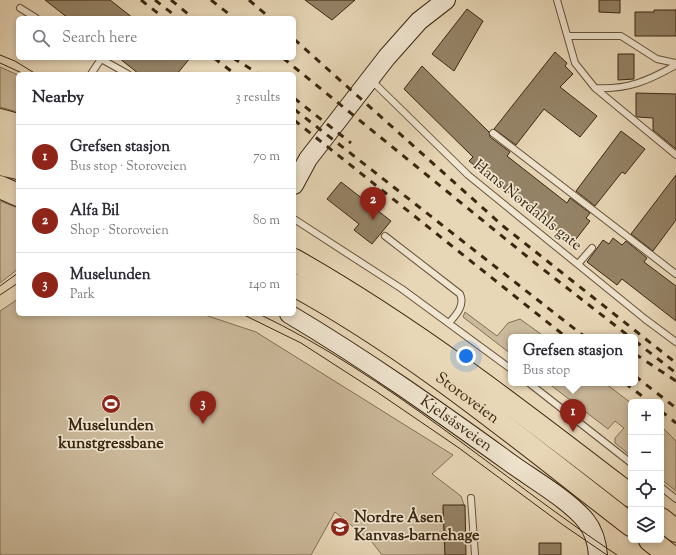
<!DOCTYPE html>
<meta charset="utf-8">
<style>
:root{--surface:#fff;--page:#f7f7f7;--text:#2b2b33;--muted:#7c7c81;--line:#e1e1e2;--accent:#8f2418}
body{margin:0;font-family:"Sorts Mill Goudy",serif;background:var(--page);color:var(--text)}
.controls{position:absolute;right:12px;bottom:12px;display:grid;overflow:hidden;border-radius:6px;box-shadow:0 2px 6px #0003}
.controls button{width:36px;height:36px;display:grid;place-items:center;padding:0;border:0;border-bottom:1px solid var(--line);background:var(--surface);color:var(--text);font:20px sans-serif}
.you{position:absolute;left:466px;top:356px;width:14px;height:14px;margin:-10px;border:3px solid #fff;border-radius:50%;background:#1a73e8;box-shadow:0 0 0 6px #1a73e833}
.badge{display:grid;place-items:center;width:26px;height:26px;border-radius:50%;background:var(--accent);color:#fff;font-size:13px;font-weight:700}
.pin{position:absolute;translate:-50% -33px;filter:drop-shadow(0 1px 2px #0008)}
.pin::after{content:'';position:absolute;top:21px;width:14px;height:12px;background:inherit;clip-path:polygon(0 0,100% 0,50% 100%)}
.popup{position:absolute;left:508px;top:334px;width:130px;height:52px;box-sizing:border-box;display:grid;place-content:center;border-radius:6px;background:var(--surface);filter:drop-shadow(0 1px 3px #0005);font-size:13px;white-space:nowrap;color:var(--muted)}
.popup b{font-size:15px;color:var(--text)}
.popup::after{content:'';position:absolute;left:50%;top:100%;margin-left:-8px;border:8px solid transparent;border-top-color:var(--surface)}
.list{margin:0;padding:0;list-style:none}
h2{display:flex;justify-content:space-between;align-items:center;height:52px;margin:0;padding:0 16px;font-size:17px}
h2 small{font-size:13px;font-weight:400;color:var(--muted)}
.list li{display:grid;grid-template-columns:26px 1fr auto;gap:12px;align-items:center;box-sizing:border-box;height:64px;padding:0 16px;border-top:1px solid var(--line)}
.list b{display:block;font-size:15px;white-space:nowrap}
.list p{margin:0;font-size:13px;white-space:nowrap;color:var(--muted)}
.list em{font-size:13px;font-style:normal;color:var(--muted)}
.icon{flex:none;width:22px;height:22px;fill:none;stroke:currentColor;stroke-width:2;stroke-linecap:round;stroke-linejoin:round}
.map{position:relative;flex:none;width:676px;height:555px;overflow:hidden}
.search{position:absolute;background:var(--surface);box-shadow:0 2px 6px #0003;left:16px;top:16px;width:280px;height:44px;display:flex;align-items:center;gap:10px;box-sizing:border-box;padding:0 14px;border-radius:6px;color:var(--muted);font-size:15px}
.panel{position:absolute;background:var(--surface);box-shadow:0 2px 6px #0003;left:16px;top:72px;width:280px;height:244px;border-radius:6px}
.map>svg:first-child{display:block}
</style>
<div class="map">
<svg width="676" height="555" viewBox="0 0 676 555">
<rect width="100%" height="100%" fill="#e8d7b7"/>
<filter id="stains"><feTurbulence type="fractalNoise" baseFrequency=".005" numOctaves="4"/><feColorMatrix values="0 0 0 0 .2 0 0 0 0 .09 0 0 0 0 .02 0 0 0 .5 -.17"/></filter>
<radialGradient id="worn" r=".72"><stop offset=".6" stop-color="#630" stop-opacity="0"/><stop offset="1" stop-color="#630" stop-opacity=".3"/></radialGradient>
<path fill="#cbb99b" stroke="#837056" d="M 0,67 L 18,75 L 18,112 L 0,107 Z
M 0,201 L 18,208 L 18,269 L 0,283 Z
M 18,299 L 18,314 L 202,314 L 256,332 L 453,455 L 432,474 L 461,496 L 464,505 L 443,507 L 445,555 L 382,555 L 372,542 L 335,512 L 311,555 L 0,555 L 0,311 Z
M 465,312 L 497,336 L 508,323 L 520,319 L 545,337 L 511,337 L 511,354 L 463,317 Z
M 548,383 L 605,383 L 631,403 L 631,456 L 615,443 L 615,438 L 624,428 L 615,421 L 608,429 Z
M 661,426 L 676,441 L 676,491 L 661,479 Z"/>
<path fill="#958367" stroke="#3b2711" d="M 45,0 L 110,0 L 133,18 L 68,18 Z
M 305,0 L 355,0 L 332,20 Z
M 599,0 L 620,0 L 620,13 L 599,12 Z
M 467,9 L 483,21 L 454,71 L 432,54 Z
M 654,10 L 676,10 L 676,36 L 635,36 L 635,12 L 654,12 Z
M 555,52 L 567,63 L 565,66 L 573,74 L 560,87 L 597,116 L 580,137 L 544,109 L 516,145 L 494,129 Z
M 618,54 L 634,54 L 634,79 L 618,80 Z
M 119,58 L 190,58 L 177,74 L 139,74 Z
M 422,66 L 489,132 L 490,137 L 510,152 L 507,156 L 567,203 L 570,198 L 590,213 L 586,218 L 590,221 L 573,243 L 469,161 L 473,157 L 404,89 Z
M 636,93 L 676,94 L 676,149 L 653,130 L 653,118 L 638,117 L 636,116 Z
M 621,131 L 645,149 L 625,174 L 622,172 L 595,206 L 576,191 Z
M 676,175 L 676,220 L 653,251 L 631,234 Z
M 341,182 L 391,221 L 372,244 L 354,230 L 359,224 L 327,199 Z
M 613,238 L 622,245 L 626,241 L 647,258 L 644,262 L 676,286 L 676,321 L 622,279 L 617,285 L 587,262 L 603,240 L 609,244 Z
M 443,505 L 465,505 L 466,555 L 445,555 Z
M 539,543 L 561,543 L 561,555 L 539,555 Z"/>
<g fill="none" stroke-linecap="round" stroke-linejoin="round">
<g stroke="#66533a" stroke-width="8">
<path id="lane" d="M 557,0 L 575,63 L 595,88 C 627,90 648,81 676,65
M 20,8 L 36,18
M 568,36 L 621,36 L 657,59 L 676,63
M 101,59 L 128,74
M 91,74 L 101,59 L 100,58
M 371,80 L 468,175 L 645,319 L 676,342
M 595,88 L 676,155
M 493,133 L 676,274
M 294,219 L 402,289 L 511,369
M 385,236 L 460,294 C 465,305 457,314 449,323
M 578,264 L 592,248
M 529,383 L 631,463
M 661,487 L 676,499
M 471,498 L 475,555"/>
</g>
<g stroke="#3b2711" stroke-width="20">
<g id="secondary">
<path d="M 294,185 L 308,159 L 387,57 L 419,21 L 446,0"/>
<path id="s1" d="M 289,314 C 365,359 437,410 509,462 C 532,479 568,499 586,521 C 594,531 597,542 598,555"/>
</g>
</g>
<g stroke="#3b2711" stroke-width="24">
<g id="highway">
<path d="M 0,120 L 18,125"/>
<path d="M 0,142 L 18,147"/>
<path d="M 0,164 L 18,168"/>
<path d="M 0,187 L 18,195"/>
<path d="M 294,260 C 414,328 522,412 631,496"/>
<path id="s2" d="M 294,285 C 415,351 522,441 631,525"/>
<path d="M 661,519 L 676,531"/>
<path d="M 650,540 L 669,555"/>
</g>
</g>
<use href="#lane" stroke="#f0e5d0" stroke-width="6"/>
<use href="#secondary" stroke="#f0e5d0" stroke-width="18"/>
<use href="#highway" stroke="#e8d7b7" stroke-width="22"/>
<path stroke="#3b2711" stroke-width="1" d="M 0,55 L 15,61 L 36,74
M 0,63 L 24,74
M 0,286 L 18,273
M 0,295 L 18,283
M 242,314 L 301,343 L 377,392 L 459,448 L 563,525 L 607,555
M 259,314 C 389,376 498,476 617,555"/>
<path stroke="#3b2711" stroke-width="3" stroke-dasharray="7 7" stroke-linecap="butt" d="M 141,0 L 164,18
M 155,0 L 178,18
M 171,0 L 193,18
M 211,0 L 234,18
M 249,0 L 270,18
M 294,39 L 503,226 L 676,363
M 214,58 L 235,74
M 233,58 L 259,74
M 283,58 L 535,263 L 630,337
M 294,98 L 351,143
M 294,109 L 585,337
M 294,120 L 566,337
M 635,341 L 676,373
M 635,354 L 676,381
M 635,376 L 676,408
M 625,383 L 650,402
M 661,411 L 676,423"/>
</g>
<defs>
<g id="stadium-disc" transform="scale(1)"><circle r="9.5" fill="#8f2418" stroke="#f0e5d0"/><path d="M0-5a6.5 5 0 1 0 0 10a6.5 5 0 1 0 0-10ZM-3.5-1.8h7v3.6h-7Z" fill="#fff"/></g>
<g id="school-disc" transform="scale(1)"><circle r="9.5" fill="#8f2418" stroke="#f0e5d0"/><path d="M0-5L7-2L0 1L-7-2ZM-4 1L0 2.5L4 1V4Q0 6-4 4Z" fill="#fff"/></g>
</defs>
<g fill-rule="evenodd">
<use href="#stadium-disc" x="111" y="404"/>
<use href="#school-disc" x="340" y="527"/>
</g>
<g text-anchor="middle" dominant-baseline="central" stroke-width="3.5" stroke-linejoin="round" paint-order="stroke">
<g font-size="16" fill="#3b2711" stroke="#f0e5d0">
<text transform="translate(527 206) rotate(39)">Hans Nordahls gate</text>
<text stroke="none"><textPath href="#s2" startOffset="207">Storoveien</textPath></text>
<text stroke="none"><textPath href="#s1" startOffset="200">Kjelsåsveien</textPath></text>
</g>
<g font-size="16" font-weight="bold" fill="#3b2711" stroke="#f0e5d0">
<text x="111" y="426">Muselunden<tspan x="111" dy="18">kunstgressbane</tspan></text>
<text x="354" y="518" text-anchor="start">Nordre Åsen<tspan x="354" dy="18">Kanvas-barnehage</tspan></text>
</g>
</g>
<rect width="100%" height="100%" filter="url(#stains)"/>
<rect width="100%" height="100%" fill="url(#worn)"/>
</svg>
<div class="controls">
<button>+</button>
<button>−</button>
<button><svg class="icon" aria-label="locate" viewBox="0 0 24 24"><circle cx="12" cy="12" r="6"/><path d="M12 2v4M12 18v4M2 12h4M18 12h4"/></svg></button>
<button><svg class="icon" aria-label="layers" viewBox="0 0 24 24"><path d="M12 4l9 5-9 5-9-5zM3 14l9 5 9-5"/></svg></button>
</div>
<div class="you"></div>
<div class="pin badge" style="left:573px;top:432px">1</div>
<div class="popup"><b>Grefsen stasjon</b>Bus stop</div>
<div class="pin badge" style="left:373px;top:220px">2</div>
<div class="pin badge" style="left:203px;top:424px">3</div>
<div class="search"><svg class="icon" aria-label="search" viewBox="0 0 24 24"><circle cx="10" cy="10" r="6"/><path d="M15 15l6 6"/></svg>Search here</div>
<section class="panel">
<h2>Nearby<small>3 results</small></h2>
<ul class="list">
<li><span class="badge">1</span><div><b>Grefsen stasjon</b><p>Bus stop · Storoveien</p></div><em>70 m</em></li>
<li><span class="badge">2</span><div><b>Alfa Bil</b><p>Shop · Storoveien</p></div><em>80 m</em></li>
<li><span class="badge">3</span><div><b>Muselunden</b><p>Park</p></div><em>140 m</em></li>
</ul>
</section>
</div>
